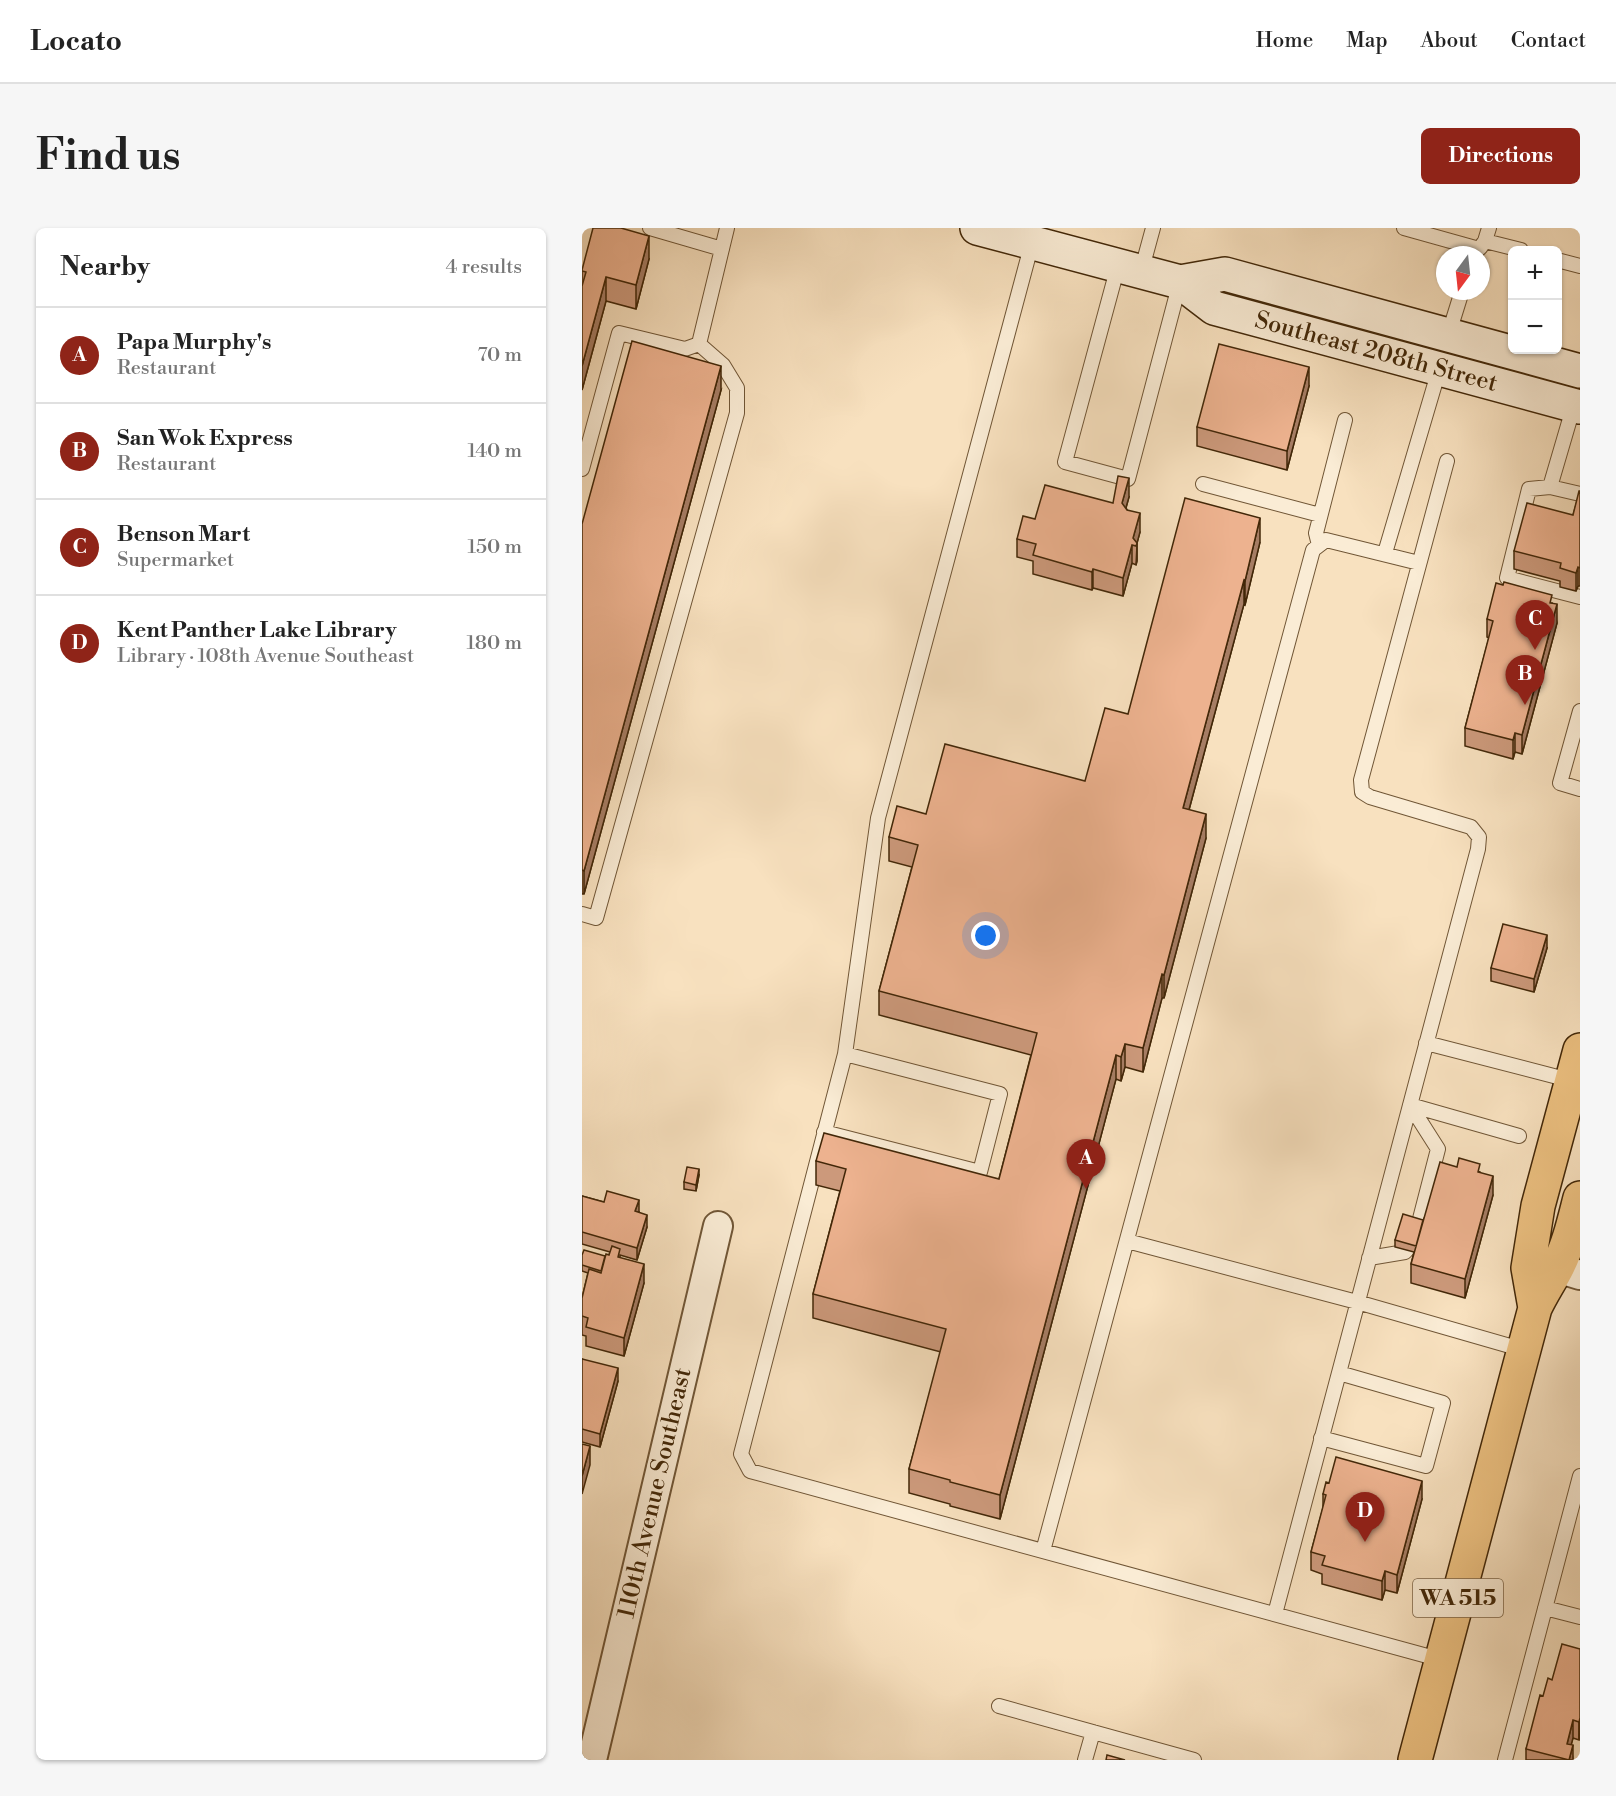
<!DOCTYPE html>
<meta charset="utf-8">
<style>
:root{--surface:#fff;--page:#f6f6f6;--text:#222;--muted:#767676;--line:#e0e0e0;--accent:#8f2418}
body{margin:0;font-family:"Libre Bodoni",serif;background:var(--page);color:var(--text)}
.controls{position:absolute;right:18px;top:18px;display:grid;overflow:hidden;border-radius:9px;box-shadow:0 2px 4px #0004}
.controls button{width:54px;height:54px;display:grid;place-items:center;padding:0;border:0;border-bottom:2px solid var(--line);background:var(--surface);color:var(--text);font:30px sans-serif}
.compass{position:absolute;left:854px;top:18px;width:54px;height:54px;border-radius:50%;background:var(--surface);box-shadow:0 2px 4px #0004;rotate:195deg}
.you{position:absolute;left:404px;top:708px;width:21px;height:21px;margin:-15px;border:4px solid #fff;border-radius:50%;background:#1a73e8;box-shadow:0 0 0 9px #1a73e833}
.badge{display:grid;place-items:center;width:39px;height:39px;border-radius:50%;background:var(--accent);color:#fff;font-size:20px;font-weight:700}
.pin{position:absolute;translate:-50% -50px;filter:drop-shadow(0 2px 3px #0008)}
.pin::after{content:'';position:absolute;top:32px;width:21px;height:18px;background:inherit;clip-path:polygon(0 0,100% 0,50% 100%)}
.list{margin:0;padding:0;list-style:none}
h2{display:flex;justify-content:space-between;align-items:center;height:78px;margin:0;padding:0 24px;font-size:26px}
h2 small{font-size:20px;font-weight:400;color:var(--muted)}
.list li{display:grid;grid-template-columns:39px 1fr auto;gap:18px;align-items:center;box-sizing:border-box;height:96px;padding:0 24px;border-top:2px solid var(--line)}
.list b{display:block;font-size:22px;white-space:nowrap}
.list p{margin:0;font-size:20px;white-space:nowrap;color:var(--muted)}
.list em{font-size:20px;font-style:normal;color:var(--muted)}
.map{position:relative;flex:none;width:998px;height:1532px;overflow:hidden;border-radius:9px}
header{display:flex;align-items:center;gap:36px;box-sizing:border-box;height:84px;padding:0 30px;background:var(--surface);border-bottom:2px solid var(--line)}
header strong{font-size:28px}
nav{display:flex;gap:33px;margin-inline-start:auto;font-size:21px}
.intro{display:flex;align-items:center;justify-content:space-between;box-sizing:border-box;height:144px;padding:0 36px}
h1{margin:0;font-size:42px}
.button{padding:15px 27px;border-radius:9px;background:var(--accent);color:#fff;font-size:21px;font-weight:700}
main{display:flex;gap:36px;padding:0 36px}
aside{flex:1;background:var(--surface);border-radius:9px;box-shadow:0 2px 4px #0004}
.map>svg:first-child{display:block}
</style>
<header>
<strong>Locato</strong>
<nav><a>Home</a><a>Map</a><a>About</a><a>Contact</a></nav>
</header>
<div class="intro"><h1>Find us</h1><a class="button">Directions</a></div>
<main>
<aside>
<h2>Nearby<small>4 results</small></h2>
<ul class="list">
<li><span class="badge">A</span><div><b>Papa Murphy's</b><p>Restaurant</p></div><em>70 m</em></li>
<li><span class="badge">B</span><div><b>San Wok Express</b><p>Restaurant</p></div><em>140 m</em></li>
<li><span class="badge">C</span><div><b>Benson Mart</b><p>Supermarket</p></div><em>150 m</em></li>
<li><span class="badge">D</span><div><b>Kent Panther Lake Library</b><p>Library · 108th Avenue Southeast</p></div><em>180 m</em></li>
</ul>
</aside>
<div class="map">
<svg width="998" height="1532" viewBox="0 0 998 1532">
<rect width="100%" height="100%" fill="#f8e1bf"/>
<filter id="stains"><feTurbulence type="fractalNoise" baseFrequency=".00333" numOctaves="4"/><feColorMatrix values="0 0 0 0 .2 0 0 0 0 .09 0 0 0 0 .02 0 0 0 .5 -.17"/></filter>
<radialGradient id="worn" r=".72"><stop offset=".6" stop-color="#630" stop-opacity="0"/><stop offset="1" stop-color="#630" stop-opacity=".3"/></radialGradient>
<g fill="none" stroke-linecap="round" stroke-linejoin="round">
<g stroke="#705636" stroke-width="16">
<path id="lane" d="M 68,0 L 140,21
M 822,0 L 897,21
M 903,13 L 939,22
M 450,15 L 296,590 L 263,826 L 159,1226 L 168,1243 L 860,1432
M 898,20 L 903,13 L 907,0
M 975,32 L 998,38
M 536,38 L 483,234 L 546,251 L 598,54
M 559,44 L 571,0
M 866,108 L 880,63
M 117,116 L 145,0
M 992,177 L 968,259 L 998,266
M 0,241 L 37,105 L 103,121 L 117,116
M 621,256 L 738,287
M 968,259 L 947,261 L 925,350 L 998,369
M 737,317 L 734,305 L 763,192
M 803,325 L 857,142
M 998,483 L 978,555 L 998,561
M 0,686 L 14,690 L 155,185 L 155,160 L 141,137 L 117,116
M 844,815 L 991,853
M 828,877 L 937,908
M 242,904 L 398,944 L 418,866 L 263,826
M 545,1013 L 775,1074 L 942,1122
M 787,1030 L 823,1024 L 832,1014 L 856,921 L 828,877
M 739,1210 L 844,1238 L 861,1175 L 757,1145
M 461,1323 L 731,322 L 744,312 L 837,335
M 963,1380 L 998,1389
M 693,1386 L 896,621 L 897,609 L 889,599 L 788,569 L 780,564 L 779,552 L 865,233
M 417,1478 L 612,1532
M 503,1532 L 511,1504
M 923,1532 L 998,1248"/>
</g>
<g stroke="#705636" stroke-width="32">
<path id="street" d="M 975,1040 L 998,1047
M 10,1532 L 136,998"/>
</g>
<g stroke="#422708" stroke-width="36">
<path id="secondary" d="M 395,0 L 598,54 L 643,46 L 998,143
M 598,54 L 632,80 L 998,179"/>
</g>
<g stroke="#422708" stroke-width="36">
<path id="primary" d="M 953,1080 L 946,1040 L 956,978 L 998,822
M 833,1532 L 953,1080 C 960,1065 969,1052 976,1038 C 987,1016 992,993 998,970"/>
</g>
<use href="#lane" stroke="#faecd5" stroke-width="14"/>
<use href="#street" stroke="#faecd5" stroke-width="28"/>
<use href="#secondary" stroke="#faecd5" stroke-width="33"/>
<use href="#primary" stroke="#ecc080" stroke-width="33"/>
</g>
<path fill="#cc997b" stroke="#422708" stroke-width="1.5" d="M 67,31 L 54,81 L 24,73 L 0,162 L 0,42 Z
M 727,158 L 705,242 L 615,218 L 615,199 Z
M 139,162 L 2,666 L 0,666 L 0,296 Z
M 998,263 L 998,358 L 996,358 L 994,363 L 978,359 L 978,353 L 932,341 L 932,323 L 991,287 Z
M 547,269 L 544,280 L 558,304 L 555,315 L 555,333 L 554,337 L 550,335 L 541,368 L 511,360 L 510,362 L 451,346 L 451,333 L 435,329 L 435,311 Z
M 678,314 L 663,377 L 662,376 L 607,582 L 624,610 L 582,770 L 580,770 L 561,844 L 543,839 L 539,853 L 534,851 L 418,1291 L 368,1278 L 368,1276 L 327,1265 L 327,1241 L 359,1124 L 231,1090 L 231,1066 L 258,963 L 234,957 L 234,933 L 417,951 L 449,827 L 297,787 L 297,763 L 330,639 L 307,633 L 307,609 L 344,586 L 503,553 L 546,486 Z
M 970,375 L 975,395 L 940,526 L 933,524 L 931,531 L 883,518 L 883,500 L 907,410 L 905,409 L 905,391 Z
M 965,720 L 952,764 L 909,753 L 909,740 Z
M 875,939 L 898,944 L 911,967 L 883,1070 L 829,1055 L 829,1036 L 832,1024 L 813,1019 L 813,1012 L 841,992 Z
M 117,947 L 114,963 L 102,961 L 102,954 Z
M 0,968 L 57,984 L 65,999 L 55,1032 L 38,1027 L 38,1030 L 62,1055 L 42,1128 L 4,1118 L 4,1108 L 0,1107 L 0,1070 L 6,1045 L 0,1043 L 0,1027 L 23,1028 L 27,1027 L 28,1024 L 0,1016 Z
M 0,1131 L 36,1153 L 18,1219 L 0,1214 Z
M 741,1266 L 840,1271 L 815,1365 L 803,1362 L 800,1372 L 740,1356 L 740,1346 L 729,1342 L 729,1324 L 741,1280 Z
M 998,1421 L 997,1512 L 991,1510 L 989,1517 L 991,1532 L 944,1532 L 944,1521 L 970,1452 Z"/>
<path fill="#a67d64" stroke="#422708" stroke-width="1.5" d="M 67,8 L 67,31 L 54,81 L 54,57 Z
M 24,49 L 24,73 L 0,162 L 0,138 Z
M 139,138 L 139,162 L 2,666 L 2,643 Z
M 727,139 L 727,158 L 705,242 L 705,223 Z
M 547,250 L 547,269 L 540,293 L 540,275 Z
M 558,285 L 558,304 L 555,315 L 555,333 L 554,337 L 555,317 L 551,310 Z
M 678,290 L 678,314 L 663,377 L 663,353 Z
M 550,317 L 550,335 L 541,368 L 541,350 Z
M 996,339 L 996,358 L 994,363 L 994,345 Z
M 511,341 L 511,360 L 510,362 L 510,344 Z
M 662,352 L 662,376 L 601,604 L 601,580 Z
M 975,376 L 975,395 L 940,526 L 940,507 Z
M 933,505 L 933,524 L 931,531 L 931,512 Z
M 624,586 L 624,610 L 582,770 L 582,747 Z
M 965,707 L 965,720 L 952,764 L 952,751 Z
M 580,746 L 580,770 L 561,844 L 561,820 Z
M 543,816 L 543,839 L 539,853 L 539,829 Z
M 534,827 L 534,851 L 418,1291 L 418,1267 Z
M 117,941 L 117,947 L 114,963 L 114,957 Z
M 911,948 L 911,967 L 883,1070 L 883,1051 Z
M 57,972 L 57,985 L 53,983 Z
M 65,987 L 65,999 L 55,1032 L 55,1020 Z
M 62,1036 L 62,1055 L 42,1128 L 42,1110 Z
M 36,1140 L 36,1153 L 18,1219 L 18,1206 Z
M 8,1218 L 8,1237 L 0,1266 L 0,1248 Z
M 840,1253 L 840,1271 L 815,1365 L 815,1347 Z
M 803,1343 L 803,1362 L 800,1372 L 800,1353 Z
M 998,1490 L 998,1509 L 997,1512 L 997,1494 Z
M 991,1492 L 991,1510 L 985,1532 L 985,1516 Z
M 991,1517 L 991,1532 L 987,1532 Z"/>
<path fill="#edb28f" stroke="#422708" stroke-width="1.5" d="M 11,0 L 39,0 L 67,8 L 54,57 L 24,49 L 0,138 L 0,58 L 4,44 L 0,43 L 0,42 Z
M 50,113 L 139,138 L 2,643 L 0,642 L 0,296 Z
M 637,116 L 727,139 L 705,223 L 615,199 Z
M 536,248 L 547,250 L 540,275 L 545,282 L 558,285 L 551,310 L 555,315 L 554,318 L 550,317 L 541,350 L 511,341 L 510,344 L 451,327 L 454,316 L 435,311 L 441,288 L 453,291 L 463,257 L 531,275 Z
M 997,263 L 998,263 L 998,340 L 996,339 L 994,345 L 978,340 L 979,335 L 932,323 L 945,275 L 991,287 Z
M 603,270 L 678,290 L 663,353 L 662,352 L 601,580 L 624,586 L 582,747 L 580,746 L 561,820 L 543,816 L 539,829 L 534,827 L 418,1267 L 368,1254 L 368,1252 L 327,1241 L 364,1101 L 231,1066 L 264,941 L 234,933 L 242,905 L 417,951 L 455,805 L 297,763 L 336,617 L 307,609 L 315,578 L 344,586 L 363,516 L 503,553 L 523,480 L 546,486 Z
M 922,354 L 970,367 L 968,375 L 975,376 L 940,507 L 933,505 L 931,512 L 883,500 L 911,393 L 905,391 L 914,355 L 921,357 Z
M 921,696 L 965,707 L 952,751 L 909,740 Z
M 877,930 L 898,936 L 896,944 L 911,948 L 883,1051 L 829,1036 L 858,934 L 875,939 Z
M 105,939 L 117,941 L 114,957 L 102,954 Z
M 25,963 L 57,972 L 53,983 L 65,987 L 55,1020 L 0,1004 L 0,968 L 22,974 Z
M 821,986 L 841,992 L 834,1018 L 813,1012 Z
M 30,1018 L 38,1021 L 36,1029 L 62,1036 L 42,1110 L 4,1099 L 6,1090 L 0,1088 L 0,1070 L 7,1041 L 19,1045 L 24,1026 L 27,1027 Z
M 2,1022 L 23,1028 L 19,1043 L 0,1037 L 0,1027 Z
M 0,1131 L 36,1140 L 18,1206 L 0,1201 Z
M 0,1216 L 8,1218 L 0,1248 Z
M 754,1229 L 840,1253 L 815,1347 L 803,1343 L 800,1353 L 740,1337 L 743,1328 L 729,1324 L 744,1267 L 741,1266 L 744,1254 L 747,1255 Z
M 980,1416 L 998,1421 L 998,1490 L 997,1494 L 991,1492 L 985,1516 L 991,1517 L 987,1532 L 944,1521 L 958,1467 L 961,1468 L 966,1450 L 970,1452 Z
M 525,1527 L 543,1532 L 524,1532 Z"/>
<g text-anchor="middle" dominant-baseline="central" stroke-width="4.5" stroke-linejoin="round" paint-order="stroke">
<rect fill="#faecd5" stroke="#796246" stroke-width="1.5" x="831" y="1351" width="90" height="38" rx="4.5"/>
<g font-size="22" font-weight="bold" fill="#422708">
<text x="876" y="1370">WA 515</text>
</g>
<g font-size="24" fill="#422708" stroke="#faecd5">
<text transform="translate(794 124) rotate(15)">Southeast 208th Street</text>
<text transform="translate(73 1265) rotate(-77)">110th Avenue Southeast</text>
</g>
</g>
<rect width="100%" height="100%" filter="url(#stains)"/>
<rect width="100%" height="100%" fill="url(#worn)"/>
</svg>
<div class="controls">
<button>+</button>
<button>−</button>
</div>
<svg class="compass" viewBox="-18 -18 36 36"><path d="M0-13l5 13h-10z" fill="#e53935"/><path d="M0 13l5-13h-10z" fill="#767676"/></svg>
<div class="you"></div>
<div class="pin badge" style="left:504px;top:961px">A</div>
<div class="pin badge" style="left:943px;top:477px">B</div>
<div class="pin badge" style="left:953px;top:422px">C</div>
<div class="pin badge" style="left:783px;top:1314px">D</div>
</div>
</main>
